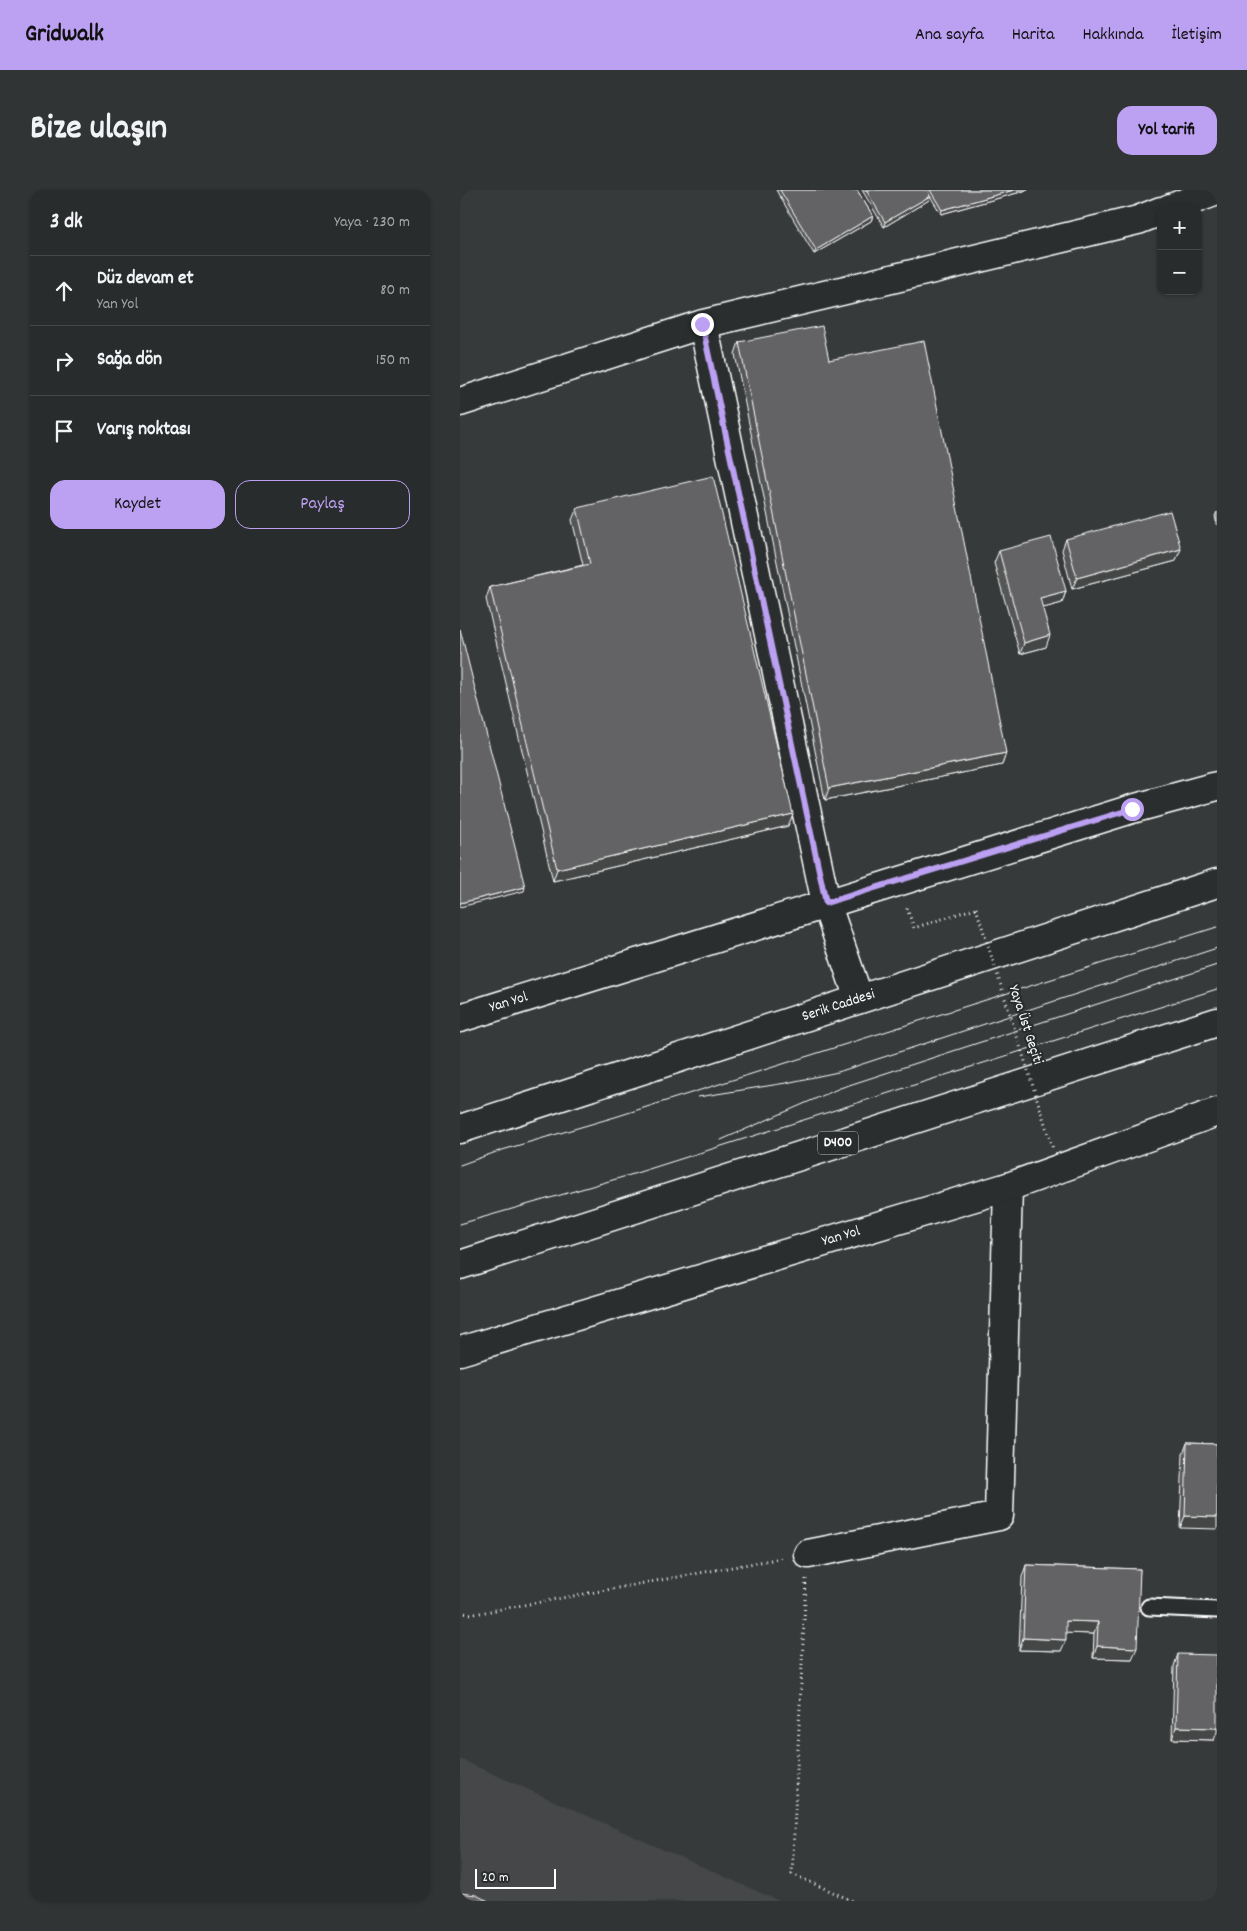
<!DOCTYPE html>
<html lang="tr">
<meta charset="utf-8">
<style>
:root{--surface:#292c2c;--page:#313434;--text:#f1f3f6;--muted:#a5a7a9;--line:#454848;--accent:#bca0f2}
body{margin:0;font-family:Dekko,sans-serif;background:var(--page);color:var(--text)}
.controls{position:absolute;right:15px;top:15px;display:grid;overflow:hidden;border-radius:10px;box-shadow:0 1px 4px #0004}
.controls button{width:45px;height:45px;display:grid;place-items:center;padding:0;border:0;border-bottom:1px solid var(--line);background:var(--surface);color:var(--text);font:25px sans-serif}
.scale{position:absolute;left:15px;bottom:12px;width:81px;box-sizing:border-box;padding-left:5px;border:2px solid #fff;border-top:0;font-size:14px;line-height:18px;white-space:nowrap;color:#fff;-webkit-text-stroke:4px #2a2d2e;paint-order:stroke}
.stop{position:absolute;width:15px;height:15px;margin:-11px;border:4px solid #bca0f2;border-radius:50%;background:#fff}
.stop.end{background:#bca0f2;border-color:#fff;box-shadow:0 1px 5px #0008}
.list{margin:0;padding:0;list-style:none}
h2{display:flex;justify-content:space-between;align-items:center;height:65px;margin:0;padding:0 20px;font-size:21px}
h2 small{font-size:16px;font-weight:400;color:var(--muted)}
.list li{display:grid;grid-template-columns:32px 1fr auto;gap:15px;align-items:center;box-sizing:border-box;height:70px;padding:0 20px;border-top:1px solid var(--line)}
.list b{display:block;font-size:19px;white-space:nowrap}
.list p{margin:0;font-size:16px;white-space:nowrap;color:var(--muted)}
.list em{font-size:16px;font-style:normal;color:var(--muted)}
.actions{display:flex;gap:10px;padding:15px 20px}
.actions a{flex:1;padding:11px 0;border:1px solid var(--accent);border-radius:15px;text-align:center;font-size:18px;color:var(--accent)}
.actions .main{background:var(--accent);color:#111}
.icon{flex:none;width:28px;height:28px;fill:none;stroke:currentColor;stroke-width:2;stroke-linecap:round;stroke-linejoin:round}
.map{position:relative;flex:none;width:757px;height:1711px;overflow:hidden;border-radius:15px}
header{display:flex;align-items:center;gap:30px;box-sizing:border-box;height:70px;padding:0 25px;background:var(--accent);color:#111}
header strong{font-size:24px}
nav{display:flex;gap:28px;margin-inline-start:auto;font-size:18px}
.intro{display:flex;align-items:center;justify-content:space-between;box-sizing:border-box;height:120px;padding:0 30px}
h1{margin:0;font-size:35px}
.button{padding:12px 22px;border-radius:15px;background:var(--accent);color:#111;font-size:18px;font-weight:700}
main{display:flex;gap:30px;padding:0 30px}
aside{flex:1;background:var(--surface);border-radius:15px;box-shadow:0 1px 4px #0004}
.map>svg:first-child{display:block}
</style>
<header>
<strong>Gridwalk</strong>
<nav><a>Ana sayfa</a><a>Harita</a><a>Hakkında</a><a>İletişim</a></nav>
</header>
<div class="intro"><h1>Bize ulaşın</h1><a class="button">Yol tarifi</a></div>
<main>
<aside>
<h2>3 dk<small>Yaya · 230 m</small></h2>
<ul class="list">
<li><svg class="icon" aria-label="ahead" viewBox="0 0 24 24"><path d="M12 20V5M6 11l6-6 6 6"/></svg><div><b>Düz devam et</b><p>Yan Yol</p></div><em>80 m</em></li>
<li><svg class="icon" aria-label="right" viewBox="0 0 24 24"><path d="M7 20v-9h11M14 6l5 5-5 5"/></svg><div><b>Sağa dön</b></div><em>150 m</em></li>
<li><svg class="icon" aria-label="arrive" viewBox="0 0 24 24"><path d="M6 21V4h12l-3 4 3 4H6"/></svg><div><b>Varış noktası</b></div></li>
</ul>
<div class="actions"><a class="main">Kaydet</a><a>Paylaş</a></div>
</aside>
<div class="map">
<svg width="757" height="1711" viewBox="0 0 757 1711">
<rect width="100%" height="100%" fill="#373a3b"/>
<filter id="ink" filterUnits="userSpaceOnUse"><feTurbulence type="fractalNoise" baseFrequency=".02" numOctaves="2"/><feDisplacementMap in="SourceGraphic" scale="10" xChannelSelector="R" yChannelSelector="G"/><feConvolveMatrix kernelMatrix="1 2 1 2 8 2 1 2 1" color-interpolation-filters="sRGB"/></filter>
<g filter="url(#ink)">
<path fill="#444748" d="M 0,1569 L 319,1711 L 0,1711 Z"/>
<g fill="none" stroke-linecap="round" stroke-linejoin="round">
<g stroke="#fff" stroke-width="19">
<path id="service" d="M 689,1417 L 757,1420"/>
</g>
<g stroke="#fff" stroke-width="31">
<path id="minor" d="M 708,19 L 757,1
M 243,134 L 366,713
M 0,212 L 243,134 L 678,30 L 701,21
M 348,1364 L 539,1326 L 548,997"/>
</g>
<g stroke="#fff" stroke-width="31">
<g id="tertiary">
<path id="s1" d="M 0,828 L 672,619 L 757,596"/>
<path id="s2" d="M 0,1161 L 548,997 L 757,922"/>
</g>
</g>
<g stroke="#fff" stroke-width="31">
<g id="trunk">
<path d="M 366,713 L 399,809"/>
<path id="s3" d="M 0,939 L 757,693"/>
<path d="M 0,1075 L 757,832"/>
</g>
</g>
<path stroke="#fff" stroke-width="3" stroke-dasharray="1 4" stroke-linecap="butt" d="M 447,718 L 454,738 L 516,718
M 346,1389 L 332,1684 L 393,1711
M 0,1423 L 14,1424 L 322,1368"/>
<use href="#service" stroke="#2a2d2e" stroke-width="15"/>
<use href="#minor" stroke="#2a2d2e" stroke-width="28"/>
<use href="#tertiary" stroke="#2a2d2e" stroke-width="28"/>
<use href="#trunk" stroke="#2a2d2e" stroke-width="28"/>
<path stroke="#fff" stroke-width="1" d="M 238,907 L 326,893 L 378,882 L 757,758
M 261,950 L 380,898 L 757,775
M 0,975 L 39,961 L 155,927 L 757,737
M 0,1034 L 170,985 L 757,799"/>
<path stroke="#fff" stroke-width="3" stroke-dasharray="1 4" stroke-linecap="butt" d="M 516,718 L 593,959"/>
</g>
<path fill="#555657" stroke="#fff" d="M 316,0 L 397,0 L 413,26 L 411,31 L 354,64 Z
M 402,0 L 568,0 L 481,24 L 470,6 L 469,10 L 424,37 Z
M 279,152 L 369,170 L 546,563 L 542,575 L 365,610 L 275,164 Z
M 117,318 L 328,636 L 93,691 L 26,409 L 30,397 L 123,375 L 112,330 Z
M 757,322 L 757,335 L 755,326 Z
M 606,349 L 716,371 L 612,399 L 602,360 Z
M 539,361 L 606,401 L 602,413 L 583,418 L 586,457 L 560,464 L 534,373 Z
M 727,1253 L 757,1254 L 720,1338 L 723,1264 Z
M 566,1375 L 680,1379 L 672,1469 L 633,1468 L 634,1444 L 606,1443 L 601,1461 L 559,1460 L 562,1387 Z
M 718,1464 L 754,1550 L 712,1549 L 714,1476 Z"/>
<path fill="#454647" stroke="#fff" d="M 554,0 L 568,0 L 481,24 L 482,20 Z
M 470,6 L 469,10 L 424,37 L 425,32 Z
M 413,26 L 411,31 L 354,64 L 356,60 Z
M 721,359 L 716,371 L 612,399 L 617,388 Z
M 606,401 L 602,413 L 576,420 L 580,408 Z
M 590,445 L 586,457 L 560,464 L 564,453 Z
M 546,563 L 542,575 L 365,610 L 369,598 Z
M 333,624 L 328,636 L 93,691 L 97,679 Z
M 65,697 L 64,701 L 0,717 L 0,713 Z
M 725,1326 L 757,1327 L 757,1339 L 720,1338 Z
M 606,1431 L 638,1432 L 634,1444 L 602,1443 Z
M 563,1448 L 606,1450 L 601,1461 L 559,1460 Z
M 637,1456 L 677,1458 L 672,1469 L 633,1468 Z
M 716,1537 L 757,1538 L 757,1542 L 754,1550 L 712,1549 Z"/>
<path fill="#636465" stroke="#fff" d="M 320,0 L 397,0 L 413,26 L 356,60 Z
M 406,0 L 467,0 L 470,6 L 425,32 Z
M 470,0 L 554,0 L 482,20 Z
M 362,136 L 369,170 L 464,151 L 546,563 L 369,598 L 279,152 Z
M 253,286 L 333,624 L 97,679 L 30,397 L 130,374 L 117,318 Z
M 710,321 L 721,359 L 617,388 L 606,349 Z
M 591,347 L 606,401 L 580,408 L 590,445 L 564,453 L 539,361 Z
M 0,439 L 65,697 L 0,713 Z
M 727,1253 L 757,1254 L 757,1327 L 725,1326 Z
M 566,1375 L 680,1379 L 677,1458 L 637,1456 L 638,1432 L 606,1431 L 606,1450 L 563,1448 Z
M 718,1464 L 757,1465 L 757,1538 L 716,1537 Z
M 0,1703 L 16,1705 L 28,1711 L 0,1711 Z"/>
</g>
<g fill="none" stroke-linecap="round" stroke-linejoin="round" filter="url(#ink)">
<path stroke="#bca0f2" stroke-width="6" d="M 242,134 L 366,713 L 672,619"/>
</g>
<g text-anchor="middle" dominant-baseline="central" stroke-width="4.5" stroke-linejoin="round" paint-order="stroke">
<rect fill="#2a2d2e" stroke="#bfc0c0" stroke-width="1" x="358" y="941.5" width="40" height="23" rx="4"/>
<g font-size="14" font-weight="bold" fill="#fff">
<text x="378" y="953">D400</text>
</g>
<g font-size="15" fill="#fff" stroke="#2a2d2e">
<text stroke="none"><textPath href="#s1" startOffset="51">Yan Yol</textPath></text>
<text stroke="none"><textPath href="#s3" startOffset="398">Serik Caddesi</textPath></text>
<text transform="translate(565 835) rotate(72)">Yaya Üst Geçiti</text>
<text stroke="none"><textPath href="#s2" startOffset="398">Yan Yol</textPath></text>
</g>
</g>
</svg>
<div class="controls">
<button>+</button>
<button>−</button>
</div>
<div class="scale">20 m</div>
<div class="stop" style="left:672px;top:619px"></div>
<div class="stop end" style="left:242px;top:134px"></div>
</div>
</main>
